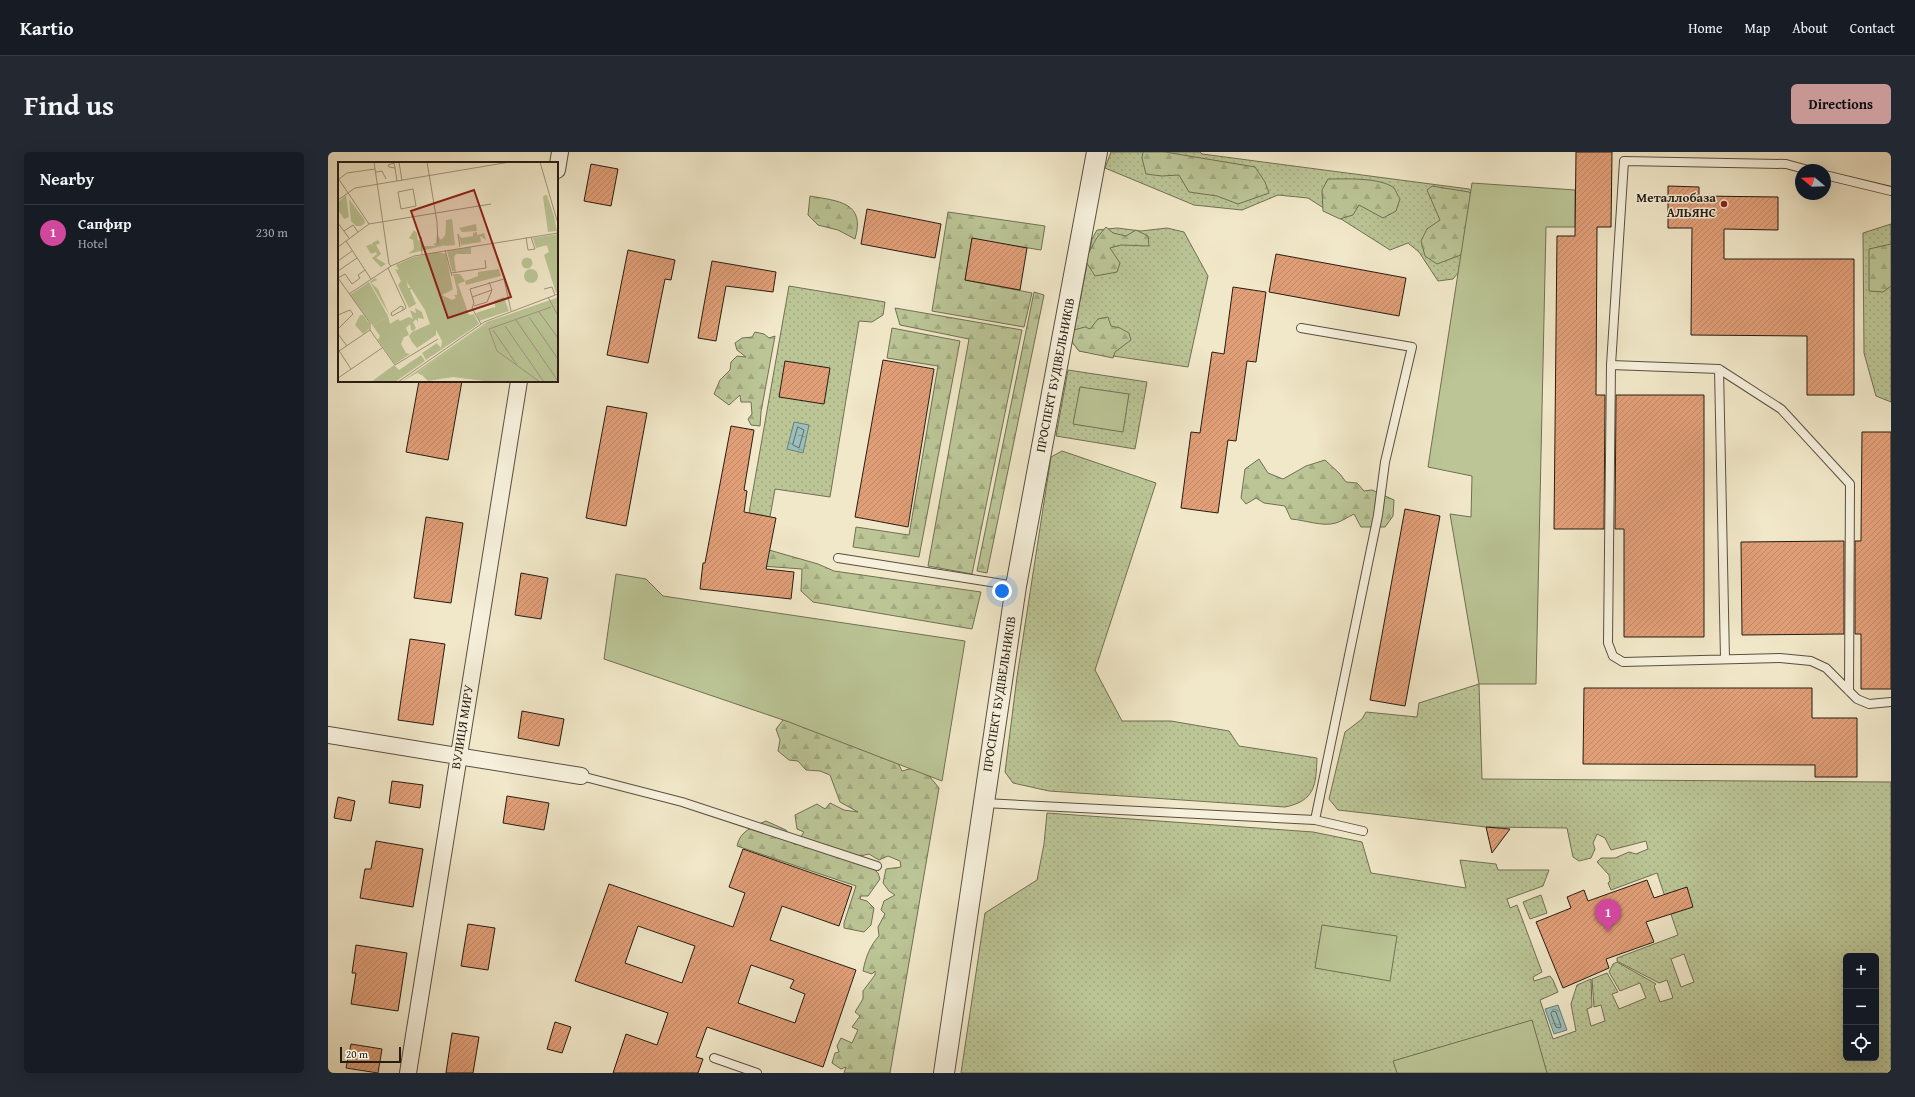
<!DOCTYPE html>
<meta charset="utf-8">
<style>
:root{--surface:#171b24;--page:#242831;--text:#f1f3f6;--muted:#9ea1a6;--line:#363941;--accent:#c59692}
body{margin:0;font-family:"Gentium Book Plus",serif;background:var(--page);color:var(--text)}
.controls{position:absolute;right:12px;bottom:12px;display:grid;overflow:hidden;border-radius:6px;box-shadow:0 4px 16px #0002}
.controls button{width:36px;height:36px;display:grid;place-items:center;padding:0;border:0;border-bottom:1px solid var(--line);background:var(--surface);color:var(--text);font:20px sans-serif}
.compass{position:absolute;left:1467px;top:12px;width:36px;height:36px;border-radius:50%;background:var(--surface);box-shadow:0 4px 16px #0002;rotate:289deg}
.scale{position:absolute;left:12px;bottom:10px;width:61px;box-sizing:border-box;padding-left:4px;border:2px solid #271c12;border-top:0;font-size:11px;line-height:14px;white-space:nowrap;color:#271c12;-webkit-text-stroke:3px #f6f0dc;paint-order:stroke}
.you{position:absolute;left:674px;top:439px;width:14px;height:14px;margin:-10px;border:3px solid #fff;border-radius:50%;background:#1a73e8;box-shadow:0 0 0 6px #1a73e833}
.badge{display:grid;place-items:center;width:26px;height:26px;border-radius:50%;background:var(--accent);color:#fff;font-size:13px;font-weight:700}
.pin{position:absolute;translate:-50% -33px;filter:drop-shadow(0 1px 2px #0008)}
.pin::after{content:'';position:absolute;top:21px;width:14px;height:12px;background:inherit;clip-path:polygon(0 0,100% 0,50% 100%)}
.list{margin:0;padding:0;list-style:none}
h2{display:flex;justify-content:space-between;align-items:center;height:52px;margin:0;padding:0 16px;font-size:17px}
h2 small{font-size:13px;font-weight:400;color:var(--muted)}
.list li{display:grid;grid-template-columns:26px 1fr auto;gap:12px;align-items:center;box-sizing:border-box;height:56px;padding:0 16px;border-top:1px solid var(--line)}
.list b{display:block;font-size:15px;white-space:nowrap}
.list p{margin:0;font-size:13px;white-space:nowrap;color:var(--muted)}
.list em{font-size:13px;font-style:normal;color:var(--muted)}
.icon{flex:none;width:22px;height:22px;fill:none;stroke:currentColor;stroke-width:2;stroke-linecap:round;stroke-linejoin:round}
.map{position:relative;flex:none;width:1563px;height:921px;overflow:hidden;border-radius:6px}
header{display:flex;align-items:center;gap:24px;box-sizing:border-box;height:56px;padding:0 20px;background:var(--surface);border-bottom:1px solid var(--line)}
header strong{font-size:19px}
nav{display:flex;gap:22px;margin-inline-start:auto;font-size:14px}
.intro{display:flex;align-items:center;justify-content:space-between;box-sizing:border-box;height:96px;padding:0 24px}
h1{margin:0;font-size:28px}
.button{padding:10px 18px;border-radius:6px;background:var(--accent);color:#111;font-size:14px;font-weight:700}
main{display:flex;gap:24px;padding:0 24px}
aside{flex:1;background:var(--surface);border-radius:6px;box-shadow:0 4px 16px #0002}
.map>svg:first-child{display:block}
</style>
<header>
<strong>Kartio</strong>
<nav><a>Home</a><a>Map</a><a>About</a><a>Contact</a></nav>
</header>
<div class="intro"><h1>Find us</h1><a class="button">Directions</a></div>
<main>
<aside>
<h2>Nearby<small></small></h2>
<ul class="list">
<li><span class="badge" style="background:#d1479c">1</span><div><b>Сапфир</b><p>Hotel</p></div><em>230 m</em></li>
</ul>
</aside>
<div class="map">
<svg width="1563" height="921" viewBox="0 0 1563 921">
<defs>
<pattern id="grass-dots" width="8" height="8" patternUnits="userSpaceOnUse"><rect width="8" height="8" fill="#bbc596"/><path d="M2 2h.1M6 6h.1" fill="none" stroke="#a1a980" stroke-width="1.8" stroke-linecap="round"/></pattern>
<pattern id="forest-firs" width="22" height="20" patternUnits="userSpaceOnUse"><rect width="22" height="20" fill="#bbc596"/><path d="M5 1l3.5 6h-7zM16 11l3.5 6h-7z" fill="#a1a980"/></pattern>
<pattern id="water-ripples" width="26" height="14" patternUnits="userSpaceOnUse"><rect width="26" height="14" fill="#9bbfba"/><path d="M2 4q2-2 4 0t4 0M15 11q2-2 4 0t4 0" fill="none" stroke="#7e9a96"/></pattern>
<pattern id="building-hatch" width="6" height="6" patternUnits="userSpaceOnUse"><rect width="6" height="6" fill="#e19f78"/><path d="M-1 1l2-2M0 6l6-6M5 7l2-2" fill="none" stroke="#c18867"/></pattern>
</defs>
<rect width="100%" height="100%" fill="#f1e8c9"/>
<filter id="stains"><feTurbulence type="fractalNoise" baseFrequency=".005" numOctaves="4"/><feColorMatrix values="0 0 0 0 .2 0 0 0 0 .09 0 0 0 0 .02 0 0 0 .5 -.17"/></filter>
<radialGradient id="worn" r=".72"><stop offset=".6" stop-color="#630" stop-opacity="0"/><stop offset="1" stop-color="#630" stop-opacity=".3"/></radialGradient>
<path fill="url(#grass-dots)" stroke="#717054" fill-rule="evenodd" d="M 783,0 L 872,0 L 874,2 L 1141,37 L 1160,53 L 1145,103 L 1125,127 L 1110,129 L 1091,100 L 1080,91 L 1062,98 L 980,46 L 950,43 L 914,58 L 866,53 L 777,16 Z
M 1563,72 L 1563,250 L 1548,244 L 1536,201 L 1535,81 Z
M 789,76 L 813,79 L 839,76 L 856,80 L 880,124 L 860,215 L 751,199 L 744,190 L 764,87 L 769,78 Z
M 461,134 L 557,150 L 555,163 L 544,170 L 531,169 L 502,345 L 447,337 L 442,365 L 421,361 Z
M 740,218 L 819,230 L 807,297 L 728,284 Z
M 734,299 L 828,331 L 767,518 L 794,569 L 843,569 L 901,579 L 911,594 L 989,606 C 988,633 987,649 957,655 L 721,639 L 685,631 L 677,620 L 689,525 L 723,305 Z
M 1151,532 L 1154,627 L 1563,630 L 1563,921 L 633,921 L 657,761 L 709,728 L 716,692 L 719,661 L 985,680 L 1034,690 L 1043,721 L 1138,736 L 1132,708 L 1168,712 L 1170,718 L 1221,718 L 1215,734 L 1179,747 L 1182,756 L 1189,753 L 1214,820 L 1205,825 L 1206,829 L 1222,824 L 1225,828 L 1230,840 L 1212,848 L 1225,887 L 1248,879 L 1243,852 L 1249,833 L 1263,827 L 1264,855 L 1259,857 L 1263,874 L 1277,869 L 1273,853 L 1266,855 L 1264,827 L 1279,821 L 1290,840 L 1284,842 L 1291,857 L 1318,846 L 1312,831 L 1292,839 L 1281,820 L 1285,812 L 1289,810 L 1328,832 L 1326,834 L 1332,850 L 1345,846 L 1339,828 L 1331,831 L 1289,809 L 1289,806 L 1350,783 L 1329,721 L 1283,738 L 1280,731 L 1282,729 L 1281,723 L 1269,710 L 1273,706 L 1287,706 L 1301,700 L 1308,702 L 1320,697 L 1318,689 L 1283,698 L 1277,686 L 1269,682 L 1265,691 L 1267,697 L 1263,706 L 1251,709 L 1245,705 L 1239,676 L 1158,675 L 1010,658 L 1001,647 L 1017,580 L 1034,567 L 1038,560 L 1089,565 L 1091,551 ZM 1356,802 L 1366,830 L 1353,835 L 1343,807 ZM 1518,804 L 1548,804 L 1548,906 L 1518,906 Z
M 1213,743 L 1219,761 L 1202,767 L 1195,750 Z"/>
<path fill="url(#forest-firs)" stroke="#717054" d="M 815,0 L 837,0 L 927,15 L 937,30 L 941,41 L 910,52 L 889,44 L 861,40 L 851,23 L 834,24 L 818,22 L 814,6 Z
M 1000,27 C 1017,27 1052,25 1066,36 C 1068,39 1070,44 1072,47 L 1068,59 L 1055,66 L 1031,53 L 1025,63 L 1012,67 L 995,59 L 994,38 Z
M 1104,34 L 1141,40 L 1155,55 L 1138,101 L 1109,112 L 1097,104 L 1093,89 L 1099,77 L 1112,68 L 1099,38 Z
M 482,44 C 510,49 538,50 527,87 L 510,78 L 490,73 L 480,63 Z
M 620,60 L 717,74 L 713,98 L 644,87 L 637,128 L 704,141 L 696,175 L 604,159 Z
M 778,75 L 785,81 L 798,84 L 808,78 L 820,84 L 821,94 L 793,93 L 782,96 L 792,111 L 789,120 L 767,124 L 757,108 L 768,87 Z
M 1563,92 L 1563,134 L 1555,140 L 1541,139 L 1541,97 Z
M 706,140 L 716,143 L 659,421 L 649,419 Z
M 567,156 L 694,178 L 644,422 L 600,414 L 641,187 L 572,173 Z
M 780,165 L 783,174 L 792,176 L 801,181 L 803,188 L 787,200 L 785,206 L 751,199 L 744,190 L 746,178 L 757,175 L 762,177 L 770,167 Z
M 564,176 L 632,189 L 591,405 L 525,395 L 528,375 L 581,383 L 610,214 L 559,206 Z
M 427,180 L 436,182 L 441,186 L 447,184 L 433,260 L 432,274 L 423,273 L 420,267 L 424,262 L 423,250 L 413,250 L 412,243 L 401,253 L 386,242 L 392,228 L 402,218 L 403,210 L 409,204 L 418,205 L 409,198 L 407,191 L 414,186 L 424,185 Z
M 931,307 L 940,321 L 955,327 L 978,314 L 997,308 L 1012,322 L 1018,330 L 1029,331 L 1036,339 L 1044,338 L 1066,348 L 1065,364 L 1057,375 L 1033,375 L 1026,362 C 1020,365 1014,369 1008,371 C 994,375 977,368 963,367 L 957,354 L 936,351 L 928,346 L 918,352 L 913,346 L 917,317 Z
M 441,398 L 490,412 L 506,419 L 653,440 L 644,477 L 485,450 L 473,439 L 474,417 L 434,414 Z
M 459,563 L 565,601 L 574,619 L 593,614 L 611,636 L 562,921 L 516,921 L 518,915 L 513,917 L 504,911 L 507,901 L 511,900 L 509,894 L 513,886 L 524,891 L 530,878 L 524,875 L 532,864 L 527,860 L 535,847 L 535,839 L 547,823 L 547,819 L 544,822 L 535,819 C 538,804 542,794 551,784 L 550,775 L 557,762 L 553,758 L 556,749 L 567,743 L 561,739 L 555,731 L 558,717 L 573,715 L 572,709 L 560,704 L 551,708 L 541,702 L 532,704 L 550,721 L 552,727 L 540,744 L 533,744 L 532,747 L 539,749 L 546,756 L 543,773 L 536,780 L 516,776 L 516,771 L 528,734 L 409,694 C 412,679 424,675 438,669 L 458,678 L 467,693 L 476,680 L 469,677 L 467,663 L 489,652 L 497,657 L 502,651 L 516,658 L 530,660 L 512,650 L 502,623 L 492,619 L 478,618 L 470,609 L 461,608 L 450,599 L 452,588 L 448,577 Z"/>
<path fill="#bbc596" stroke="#717054" d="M 1144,31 L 1247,38 L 1247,75 L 1218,75 L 1208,532 L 1151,532 L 1122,362 L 1143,365 L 1144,324 L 1100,315 Z
M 752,235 L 801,242 L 795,280 L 745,272 Z
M 288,422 L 318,427 L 335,444 L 637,489 L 614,629 L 461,570 L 276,507 Z
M 994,773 L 1069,784 L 1062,829 L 987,816 Z
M 1204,868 L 1219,921 L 1069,921 L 1065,909 Z"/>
<path fill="url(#water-ripples)" stroke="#6d7e77" d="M 466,270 L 481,273 L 475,301 L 459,297 Z
M 1230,853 L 1239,878 L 1226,882 L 1217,857 Z"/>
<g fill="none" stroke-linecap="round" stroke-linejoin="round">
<path stroke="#616e66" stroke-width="1" d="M 470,275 L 476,278 L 471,296 L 465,293 Z
M 1225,859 L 1228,860 L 1233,874 L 1232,876 L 1228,875 L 1223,862 Z"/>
</g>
<path fill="url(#building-hatch)" stroke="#271c12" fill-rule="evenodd" d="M 1248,0 L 1284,0 L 1283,75 L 1269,75 L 1268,243 L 1277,243 L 1276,377 L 1226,377 L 1229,84 L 1247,84 Z
M 263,12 L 290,17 L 283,54 L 256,49 Z
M 1340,34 L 1371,35 L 1371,44 L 1450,45 L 1450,78 L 1396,77 L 1396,107 L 1526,107 L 1526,243 L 1479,243 L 1479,184 L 1363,183 L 1364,76 L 1340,76 Z
M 539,57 L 613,72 L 607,106 L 533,92 Z
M 644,86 L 699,96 L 692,138 L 637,128 Z
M 300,98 L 347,108 L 343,128 L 337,127 L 320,211 L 279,203 Z
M 948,102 L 1078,126 L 1071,164 L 941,140 Z
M 384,109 L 448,120 L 445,140 L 398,134 L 388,189 L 370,186 Z
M 905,135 L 938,140 L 928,210 L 919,209 L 908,289 L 900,288 L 890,361 L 853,356 L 863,280 L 872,281 L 884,200 L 896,202 Z
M 555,208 L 606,217 L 580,375 L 527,365 Z
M 457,209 L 502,216 L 496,252 L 451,245 Z
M 91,229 L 134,229 L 120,308 L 78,300 Z
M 1288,243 L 1376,243 L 1376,485 L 1296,485 L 1296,377 L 1287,377 Z
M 279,254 L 319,261 L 298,374 L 258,366 Z
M 403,274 L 426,278 L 416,338 L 419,339 L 416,360 L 448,366 L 438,417 L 466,420 L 463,447 L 372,437 L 375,411 L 377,411 Z
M 1534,280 L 1563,280 L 1563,537 L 1533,537 L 1533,482 L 1527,482 L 1527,389 L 1533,389 Z
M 1077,357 L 1112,364 L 1077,554 L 1042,548 Z
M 98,365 L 135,371 L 123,451 L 86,446 Z
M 1516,389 L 1516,482 L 1414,483 L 1413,390 Z
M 193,421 L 220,426 L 213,467 L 187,463 Z
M 82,487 L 117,492 L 105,573 L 70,568 Z
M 1256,536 L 1484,536 L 1484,566 L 1529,566 L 1529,625 L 1487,625 L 1487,613 L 1255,612 Z
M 194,559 L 236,567 L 231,594 L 190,586 Z
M 64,629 L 95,633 L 92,656 L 61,651 Z
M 179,644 L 221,651 L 216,678 L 175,671 Z
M 10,645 L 27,649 L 23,669 L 6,666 Z
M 1158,675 L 1182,677 L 1164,701 Z
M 48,689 L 95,697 L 85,755 L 32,746 L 37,717 L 43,717 Z
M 415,697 L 524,735 L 511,774 L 454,754 L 442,788 L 528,818 L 495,915 L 379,875 L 368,905 L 375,907 L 370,921 L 285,921 L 298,882 L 329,893 L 340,861 L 247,829 L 281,732 L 405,775 L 417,741 L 401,735 ZM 310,774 L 367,794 L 354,831 L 297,811 ZM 423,813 L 466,828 L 462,836 L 477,842 L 467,871 L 410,851 Z
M 1319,728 L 1326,746 L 1359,735 L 1365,755 L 1318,770 L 1326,790 L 1278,807 L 1281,816 L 1235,836 L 1208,770 L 1243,756 L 1239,745 L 1256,738 L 1260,749 Z
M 140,772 L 167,776 L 160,818 L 133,814 Z
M 28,793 L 79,801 L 70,859 L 23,852 L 28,821 L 24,821 Z
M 227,870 L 243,875 L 234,901 L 219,897 Z
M 124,881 L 151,885 L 145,921 L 118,921 Z
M 23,892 L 54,897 L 50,921 L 18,916 Z"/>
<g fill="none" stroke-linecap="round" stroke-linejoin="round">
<g stroke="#5a4f40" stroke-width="10">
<path id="service" d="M 1480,18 L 1458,12 L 1296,9 L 1283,213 L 1280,491 L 1285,504 L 1295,510 L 1452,506 L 1483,509 L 1498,516 L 1529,547 L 1541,552 L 1563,550
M 1497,23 L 1563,39
M 973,176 L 1084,195 L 1057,310 L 1050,363 L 987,668
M 1283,213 L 1391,217 L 1453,257 L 1522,332 L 1521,539
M 1391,217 L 1397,507
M 510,406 L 688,434
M 253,624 L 354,650 L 549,714
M 656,651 L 987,668 L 1035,679
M 386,906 L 429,921"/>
</g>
<g stroke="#5a4f40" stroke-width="18">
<path id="minor" d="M 229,18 L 232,0
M 0,583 L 253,624
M 80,921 L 191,229"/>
</g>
<g stroke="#5a4f40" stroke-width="22">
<path id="tertiary" d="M 616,921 L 688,434 L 769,0"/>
</g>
<use href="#service" stroke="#f6f0dc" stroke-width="8"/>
<use href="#minor" stroke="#f6f0dc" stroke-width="16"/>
<use href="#tertiary" stroke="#f6f0dc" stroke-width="20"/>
</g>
<circle fill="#8f2418" stroke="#f6f0dc" stroke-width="1.5" cx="1396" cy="52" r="4"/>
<g text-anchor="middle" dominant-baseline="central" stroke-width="3" stroke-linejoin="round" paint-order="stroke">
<g font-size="13" font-weight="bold" fill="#271c12" stroke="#f6f0dc" text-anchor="end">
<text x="1388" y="45">Металлобаза<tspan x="1388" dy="15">АЛЬЯНС</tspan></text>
</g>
<g font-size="13" fill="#271c12" stroke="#f6f0dc">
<text transform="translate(727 223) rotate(-79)">ПРОСПЕКТ БУДІВЕЛЬНИКІВ</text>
<text transform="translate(671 542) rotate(-81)">ПРОСПЕКТ БУДІВЕЛЬНИКІВ</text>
<text transform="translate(134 575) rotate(-81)">ВУЛИЦЯ МИРУ</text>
</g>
</g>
<g transform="translate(10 10)">
<rect width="220" height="220" fill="#f1e8c9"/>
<path d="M 207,33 L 209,33 L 216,54 L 219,69 L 210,70 L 205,35 ZM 138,62 L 139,69 L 124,70 L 121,66 ZM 220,72 L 220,130 L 218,131 L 206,93 L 211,90 L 209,83 L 214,82 L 214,73 ZM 40,78 L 42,81 L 38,83 L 43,92 L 38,96 L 48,102 L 43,105 L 34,96 L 39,92 L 38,90 L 33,92 L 28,84 L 33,82 L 35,84 L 34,81 ZM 133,85 L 133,92 L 118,92 L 116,95 L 118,110 L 114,109 L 109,89 ZM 99,90 L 108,92 L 115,128 L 112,126 L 114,128 L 104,133 L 114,138 L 118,136 L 116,133 L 119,133 L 119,128 L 115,112 L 122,112 L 127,119 L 120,122 L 131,153 L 136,152 L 141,162 L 88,198 L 84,191 L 99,181 L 103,186 L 104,179 L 98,168 L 98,173 L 79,186 L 74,180 L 71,174 L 74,170 L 92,162 L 87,148 L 58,103 L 76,95 ZM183.5 101a5.5 5.5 0 1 1 11 0a5.5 5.5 0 1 1-11 0ZM186 114a7 7 0 1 1 14 0a7 7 0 1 1-14 0ZM 37,116 L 39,118 L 33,121 L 40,127 L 52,154 L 32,120 ZM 166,135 L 171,149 L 141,159 L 138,151 L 156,145 L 158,148 L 156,139 Z" fill="#bbc596"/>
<path d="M 76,68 L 79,71 L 80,79 L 83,77 L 83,84 L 98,84 L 95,82 L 98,81 L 99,72 L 103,78 L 108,72 L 108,83 L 70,92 L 76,87 L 75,78 L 71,76 ZM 139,70 L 139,73 L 146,71 L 148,78 L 142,74 L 143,80 L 123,83 L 122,78 L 138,76 L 122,78 L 121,73 L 124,76 L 135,74 L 135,71 ZM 214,73 L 214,82 L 198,86 L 195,76 ZM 82,99 L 81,107 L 75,106 L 75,112 L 71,110 L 71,119 L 70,111 L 64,113 L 68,115 L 70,126 L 76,125 L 72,128 L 78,142 L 71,146 L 60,123 L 63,119 L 57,107 L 60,108 L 63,103 ZM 220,134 L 220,142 L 215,144 L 143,165 L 79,211 L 63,220 L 149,160 L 218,136 ZM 159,139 L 163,139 L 167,145 L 162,148 L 160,145 L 161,152 L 151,148 L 157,146 ZM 77,146 L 84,150 L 86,157 L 80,156 L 80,160 L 78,157 L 75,160 L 78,166 L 75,169 L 73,168 L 72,162 L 68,166 L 71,173 L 66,175 L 63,182 L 68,191 L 72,192 L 57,202 L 40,178 L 42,174 L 35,164 L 50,154 L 52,162 L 60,157 L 62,159 L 71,155 L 75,157 L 72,148 L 78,151 ZM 22,153 L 25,153 L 31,161 L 31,167 L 25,172 L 17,163 Z" fill="#bbc596"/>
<path d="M 8,33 L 11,55 L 6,57 L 0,48 L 0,40 ZM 11,37 L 26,57 L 27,61 L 23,64 L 18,64 L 13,59 ZM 114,57 L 117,83 L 107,84 L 108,58 ZM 161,107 L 163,114 L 128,123 L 127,119 L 140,114 L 140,110 ZM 31,120 L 50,154 L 35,164 L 12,133 ZM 99,122 L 105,130 L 89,142 L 83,133 ZM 220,142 L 220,220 L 154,220 L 115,215 L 90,219 L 84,213 L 79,211 L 143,165 ZM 83,193 L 87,199 L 57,220 L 33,220 L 56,203 L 61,208 Z" fill="#bbc596"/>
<path fill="none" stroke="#a09680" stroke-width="1" d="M 36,0 L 51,102 L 53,104M 61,0 L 64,19M 89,0 L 99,60 L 100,82M 202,0 L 220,62M 57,6 L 51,5 L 50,3 L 56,1 L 57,6 L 59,19M 38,10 L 44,9 L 48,17M 0,16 L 31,62M 1,17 L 9,11 L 37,7M 75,27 L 78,44 L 63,47 L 60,30 ZM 0,38 L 17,26 L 172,0M 0,61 L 11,76M 6,69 L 15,63 L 20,70M 120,72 L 122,85M 83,75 L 84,92M 188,75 L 190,88 L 197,87 L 193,75M 8,79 L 33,117M 0,85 L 31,62 L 153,42M 107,88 L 114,114M 0,99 L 14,89M 50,106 L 68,145 L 67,147 L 65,148 L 54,154 L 53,151 L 63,144 L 65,145 L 65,148M 0,109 L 19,96M 113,111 L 148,106 L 147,98M 0,116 L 32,161 L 32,168 L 57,203 L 100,177M 0,116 L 7,112 L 14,122 L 22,116 L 20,113 L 27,108M 206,127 L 214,125 L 217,133M 11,132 L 53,104 L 76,94 L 220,71M 134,135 L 154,128M 210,135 L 220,154M 136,144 L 149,140 L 154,128 L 151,120M 201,150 L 220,176M 0,153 L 12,148 L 15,152 L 0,167M 191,155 L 220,197M 178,158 L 220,219M 143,162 L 134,146 L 136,141 L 132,127 L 166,117 L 173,149M 167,164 L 206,220M 155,168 L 179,203M 0,172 L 9,184M 0,187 L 13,207M 1,189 L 32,168M 0,216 L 44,186M 60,220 L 146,160 L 220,132M 202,220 L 159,189 L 151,167 L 213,145"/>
<path fill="#8f2418" fill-opacity="0.15" stroke="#8f2418" stroke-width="2" d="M 136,28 L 173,135 L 110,156 L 73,49 Z"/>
<rect width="220" height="220" fill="none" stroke="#271c12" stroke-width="2"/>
</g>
<rect width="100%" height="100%" filter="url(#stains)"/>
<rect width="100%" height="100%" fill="url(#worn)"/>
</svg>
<div class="controls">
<button>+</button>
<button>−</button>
<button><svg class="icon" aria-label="locate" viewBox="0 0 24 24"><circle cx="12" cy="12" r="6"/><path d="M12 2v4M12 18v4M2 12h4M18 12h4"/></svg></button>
</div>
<svg class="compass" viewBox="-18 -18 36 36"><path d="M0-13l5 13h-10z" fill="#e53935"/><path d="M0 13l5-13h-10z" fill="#9ea1a6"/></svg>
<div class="scale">20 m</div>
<div class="you"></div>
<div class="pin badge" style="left:1280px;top:780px;background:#d1479c">1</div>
</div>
</main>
